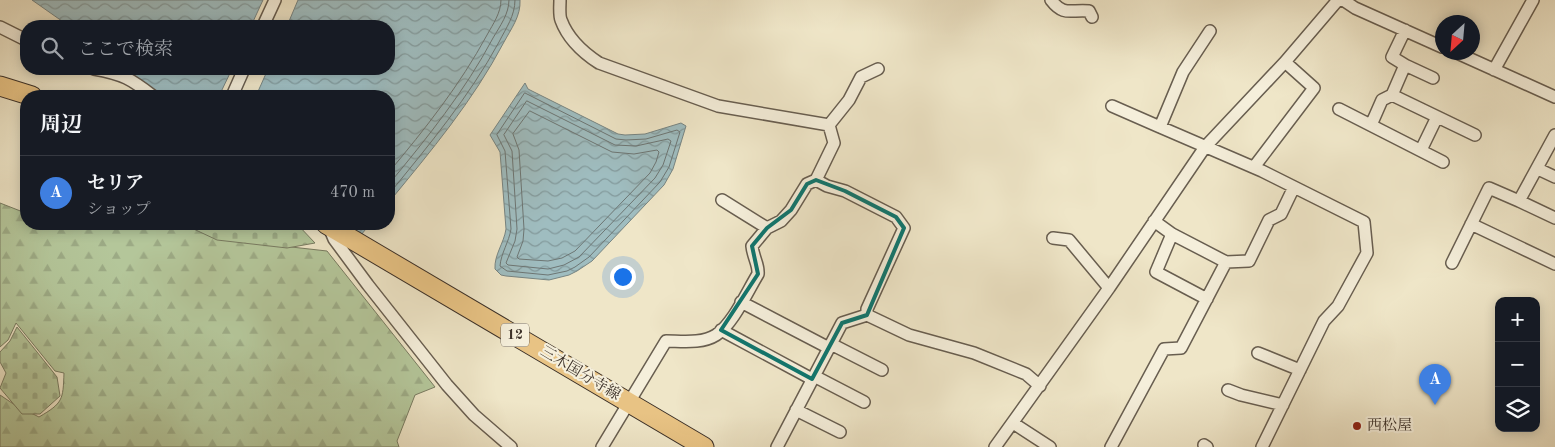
<!DOCTYPE html>
<html lang="ja">
<meta charset="utf-8">
<style>
:root{--surface:#171b24;--page:#20242c;--text:#f1f3f6;--muted:#9ea1a6;--line:#363941;--accent:#c59692}
body{margin:0;font-family:"Old Standard TT","Noto Serif JP",serif;background:var(--page);color:var(--text)}
.controls{position:absolute;right:15px;bottom:15px;display:grid;overflow:hidden;border-radius:10px;box-shadow:0 2px 12px #0003}
.controls button{width:45px;height:45px;display:grid;place-items:center;padding:0;border:0;border-bottom:1px solid var(--line);background:var(--surface);color:var(--text);font:25px sans-serif}
.compass{position:absolute;left:1435px;top:15px;width:45px;height:45px;border-radius:50%;background:var(--surface);box-shadow:0 2px 12px #0003;rotate:206deg}
.you{position:absolute;left:622px;top:276px;width:18px;height:18px;margin:-12px;border:4px solid #fff;border-radius:50%;background:#1a73e8;box-shadow:0 0 0 8px #1a73e833}
.badge{display:grid;place-items:center;width:32px;height:32px;border-radius:50%;background:var(--accent);color:#fff;font-size:16px;font-weight:700}
.pin{position:absolute;translate:-50% -41px;filter:drop-shadow(0 1px 2px #0008)}
.pin::after{content:'';position:absolute;top:26px;width:18px;height:15px;background:inherit;clip-path:polygon(0 0,100% 0,50% 100%)}
.list{margin:0;padding:0;list-style:none}
h2{display:flex;justify-content:space-between;align-items:center;height:65px;margin:0;padding:0 20px;font-size:21px}
h2 small{font-size:16px;font-weight:400;color:var(--muted)}
.list li{display:grid;grid-template-columns:32px 1fr auto;gap:15px;align-items:center;box-sizing:border-box;height:75px;padding:0 20px;border-top:1px solid var(--line)}
.list b{display:block;font-size:19px;white-space:nowrap}
.list p{margin:0;font-size:16px;white-space:nowrap;color:var(--muted)}
.list em{font-size:16px;font-style:normal;color:var(--muted)}
.icon{flex:none;width:28px;height:28px;fill:none;stroke:currentColor;stroke-width:2;stroke-linecap:round;stroke-linejoin:round}
.map{position:relative;flex:none;width:1555px;height:447px;overflow:hidden}
.search{position:absolute;background:var(--surface);box-shadow:0 2px 12px #0003;left:20px;top:20px;width:375px;height:55px;display:flex;align-items:center;gap:12px;box-sizing:border-box;padding:0 18px;border-radius:20px;color:var(--muted);font-size:19px}
.panel{position:absolute;background:var(--surface);box-shadow:0 2px 12px #0003;left:20px;top:90px;width:375px;height:140px;border-radius:20px}
.map>svg:first-child{display:block}
</style>
<div class="map">
<svg width="1555" height="447" viewBox="0 0 1555 447">
<defs>
<pattern id="forest-firs" width="22" height="20" patternUnits="userSpaceOnUse" patternTransform="scale(1.25)"><rect width="22" height="20" fill="#b4c69a"/><path d="M5 1l3.5 6h-7zM16 11l3.5 6h-7z" fill="#9caa85"/></pattern>
<pattern id="cemetery-stones" width="16" height="16" patternUnits="userSpaceOnUse" patternTransform="scale(1.25)"><rect width="16" height="16" fill="#b4c69a"/><path d="M2 7V4a2 2 0 0 1 4 0v3zM10 15v-3a2 2 0 0 1 4 0v3z" fill="#9caa85"/></pattern>
<pattern id="water-waves" width="16" height="10" patternUnits="userSpaceOnUse" patternTransform="scale(1.25)"><rect width="16" height="10" fill="#9fbdc0"/><path d="M0 5q4-4 8 0t8 0" fill="none" stroke="#839a9c"/></pattern>
</defs>
<rect width="100%" height="100%" fill="#efe6c8"/>
<filter id="stains"><feTurbulence type="fractalNoise" baseFrequency=".004" numOctaves="4"/><feColorMatrix values="0 0 0 0 .2 0 0 0 0 .09 0 0 0 0 .02 0 0 0 .5 -.17"/></filter>
<radialGradient id="worn" r=".72"><stop offset=".6" stop-color="#630" stop-opacity="0"/><stop offset="1" stop-color="#630" stop-opacity=".3"/></radialGradient>
<path fill="url(#forest-firs)" stroke="#787b61" d="M 0,203 L 23,212 L 26,207 L 26,224 L 182,224 L 220,239 L 327,251 L 435,387 L 415,395 L 397,441 L 399,447 L 0,447 L 0,395 L 15,405 L 39,417 C 63,403 63,400 64,373 L 55,371 L 16,323 L 8,340 L 0,347 Z"/>
<path fill="url(#cemetery-stones)" stroke="#787b61" d="M 183,224 L 297,224 L 315,243 L 287,248 L 217,240 Z
M 17,327 L 57,377 L 60,396 L 40,414 L 22,414 L 0,388 L 6,373 L 0,362 L 0,352 L 10,341 Z"/>
<path fill="url(#water-waves)" stroke="#778583" d="M 32,0 L 263,0 L 251,26 L 69,26 Z
M 298,0 L 520,0 C 521,16 511,29 504,42 C 473,101 431,151 389,202 L 389,96 L 256,96 L 268,69 L 389,69 L 389,26 L 287,26 Z
M 124,69 L 232,69 L 219,96 L 161,96 Z
M 525,83 L 528,89 L 618,134 L 625,135 L 645,134 L 681,123 L 686,126 L 673,169 L 664,185 L 592,261 L 577,271 L 569,275 L 549,280 L 506,276 L 501,275 L 495,269 C 494,255 504,243 506,229 L 500,152 L 490,135 Z
M 342,224 L 370,224 L 361,235 Z"/>
<g fill="none" stroke-linecap="round" stroke-linejoin="round">
<path stroke="#6d7674" stroke-width="1" d="M 525,93 L 616,139 L 626,140 L 646,139 L 677,130 L 680,132 L 669,167 L 660,182 L 589,257 L 575,267 L 567,271 L 548,275 L 507,271 L 500,266 C 501,253 509,242 511,229 L 505,151 L 497,135 Z
M 527,101 L 615,145 L 636,146 L 668,139 L 671,141 L 663,165 L 655,178 L 579,257 L 564,265 L 548,269 L 508,265 L 506,263 L 515,241 L 517,229 L 512,151 L 504,135 Z
M 530,111 L 612,152 L 634,154 L 657,150 L 659,152 L 656,162 L 650,173 L 575,251 L 562,258 L 548,261 L 519,259 L 517,257 L 523,241 L 524,229 L 519,150 L 513,134 Z
M 389,172 C 425,129 460,85 487,35 C 493,24 501,13 501,0
M 389,184 C 427,138 465,91 493,38 C 500,26 509,14 509,0
M 389,194 C 429,145 469,97 499,42 C 506,28 515,16 515,0"/>
<g stroke="#685e50" stroke-width="14">
<path id="minor" d="M 560,0 C 560,6 559,15 561,20 C 568,39 582,52 599,63 L 718,106 L 829,125 L 834,143 L 816,180 L 807,184 L 791,210 L 781,221 L 767,228 L 752,246 C 753,257 759,265 758,274 C 747,292 733,324 716,335 C 702,344 681,341 666,341 L 602,447
M 1051,0 C 1064,17 1071,9 1089,11 L 1092,17
M 1343,0 L 1355,8 L 1442,47
M 263,26 L 275,0
M 0,27 L 26,40
M 1210,31 L 1183,72 L 1160,127 L 1262,171 L 1364,222 L 1367,253 L 1338,306 L 1324,321 L 1262,447
M 1455,52 L 1555,97
M 1405,65 L 1433,78
M 94,69 C 123,74 131,79 153,96
M 1494,70 L 1533,0
M 1392,95 L 1475,135
M 232,96 L 244,69
M 1112,106 L 1160,127
M 1339,109 L 1443,162
M 829,125 L 849,100 L 861,77 L 878,69
M 1371,125 L 1382,100 L 1392,95 L 1405,65 L 1392,57 L 1405,30
M 1421,150 L 1437,117
M 1254,167 L 1314,88 L 1285,62
M 1538,169 L 1555,177
M 816,180 L 827,186 L 845,191 L 896,217 L 904,228 L 867,309 L 867,315 L 909,335 L 974,353 L 1026,374 L 1040,386
M 722,200 L 767,228
M 1519,201 L 1555,218
M 1471,224 L 1555,264
M 329,227 L 334,239 L 368,285 L 447,385 L 474,415 L 511,447
M 1172,234 L 1156,272 L 1207,299
M 1053,238 L 1069,240 L 1109,288
M 1226,262 L 1249,261 L 1269,220 L 1281,214 L 1294,187
M 1452,263 L 1489,188 L 1519,201 L 1555,135
M 741,302 L 829,348
M 721,330 L 812,379
M 831,344 L 882,370
M 1258,353 L 1300,370
M 814,376 L 864,402
M 1228,390 L 1241,395 L 1283,405
M 796,410 L 840,432
M 1013,423 L 1050,447
M 1204,445 L 1207,447
M 777,447 L 842,323 L 867,315
M 995,447 L 1109,288 L 1205,147 L 1285,62 L 1338,0
M 1111,447 L 1164,349 L 1181,348 L 1226,262 L 1172,234 L 1154,221"/>
</g>
<g stroke="#3b3028" stroke-width="21">
<path id="primary" d="M 0,86 L 32,96
M 326,224 L 704,447"/>
</g>
<use href="#minor" stroke="#f5efdb" stroke-width="11"/>
<use href="#primary" stroke="#e8c384" stroke-width="19"/>
</g>
<path fill="none" stroke="#0f766e" stroke-width="4" stroke-linejoin="round" d="M 816,180 L 845,191 L 896,217 L 904,228 L 867,315 L 842,323 L 812,379 L 721,330 L 758,274 L 752,246 L 767,228 L 791,210 L 807,184 Z"/>
<circle fill="#8f2418" stroke="#f5efdb" stroke-width="2" cx="1357" cy="426" r="5"/>
<g text-anchor="middle" dominant-baseline="central" stroke-width="4.5" stroke-linejoin="round" paint-order="stroke">
<rect fill="#f5efdb" stroke="#73695e" stroke-width="1" x="501" y="323.5" width="28" height="23" rx="4"/>
<g font-size="14" font-weight="bold" fill="#3b3028">
<text x="515" y="335">12</text>
</g>
<g font-size="15" fill="#3b3028" stroke="#f5efdb">
<text transform="translate(580 374) rotate(31)">三木国分寺線</text>
</g>
<g font-size="15" fill="#3b3028" stroke="#f5efdb" text-anchor="start">
<text x="1367" y="426">西松屋</text>
</g>
</g>
<rect width="100%" height="100%" filter="url(#stains)"/>
<rect width="100%" height="100%" fill="url(#worn)"/>
</svg>
<div class="controls">
<button>+</button>
<button>−</button>
<button><svg class="icon" aria-label="layers" viewBox="0 0 24 24"><path d="M12 4l9 5-9 5-9-5zM3 14l9 5 9-5"/></svg></button>
</div>
<svg class="compass" viewBox="-18 -18 36 36"><path d="M0-13l5 13h-10z" fill="#e53935"/><path d="M0 13l5-13h-10z" fill="#9ea1a6"/></svg>
<div class="you"></div>
<div class="pin badge" style="left:1435px;top:405px;background:#3f7fe0">A</div>
<div class="search"><svg class="icon" aria-label="search" viewBox="0 0 24 24"><circle cx="10" cy="10" r="6"/><path d="M15 15l6 6"/></svg>ここで検索</div>
<section class="panel">
<h2>周辺<small></small></h2>
<ul class="list">
<li><span class="badge" style="background:#3f7fe0">A</span><div><b>セリア</b><p>ショップ</p></div><em>470 m</em></li>
</ul>
</section>
</div>
